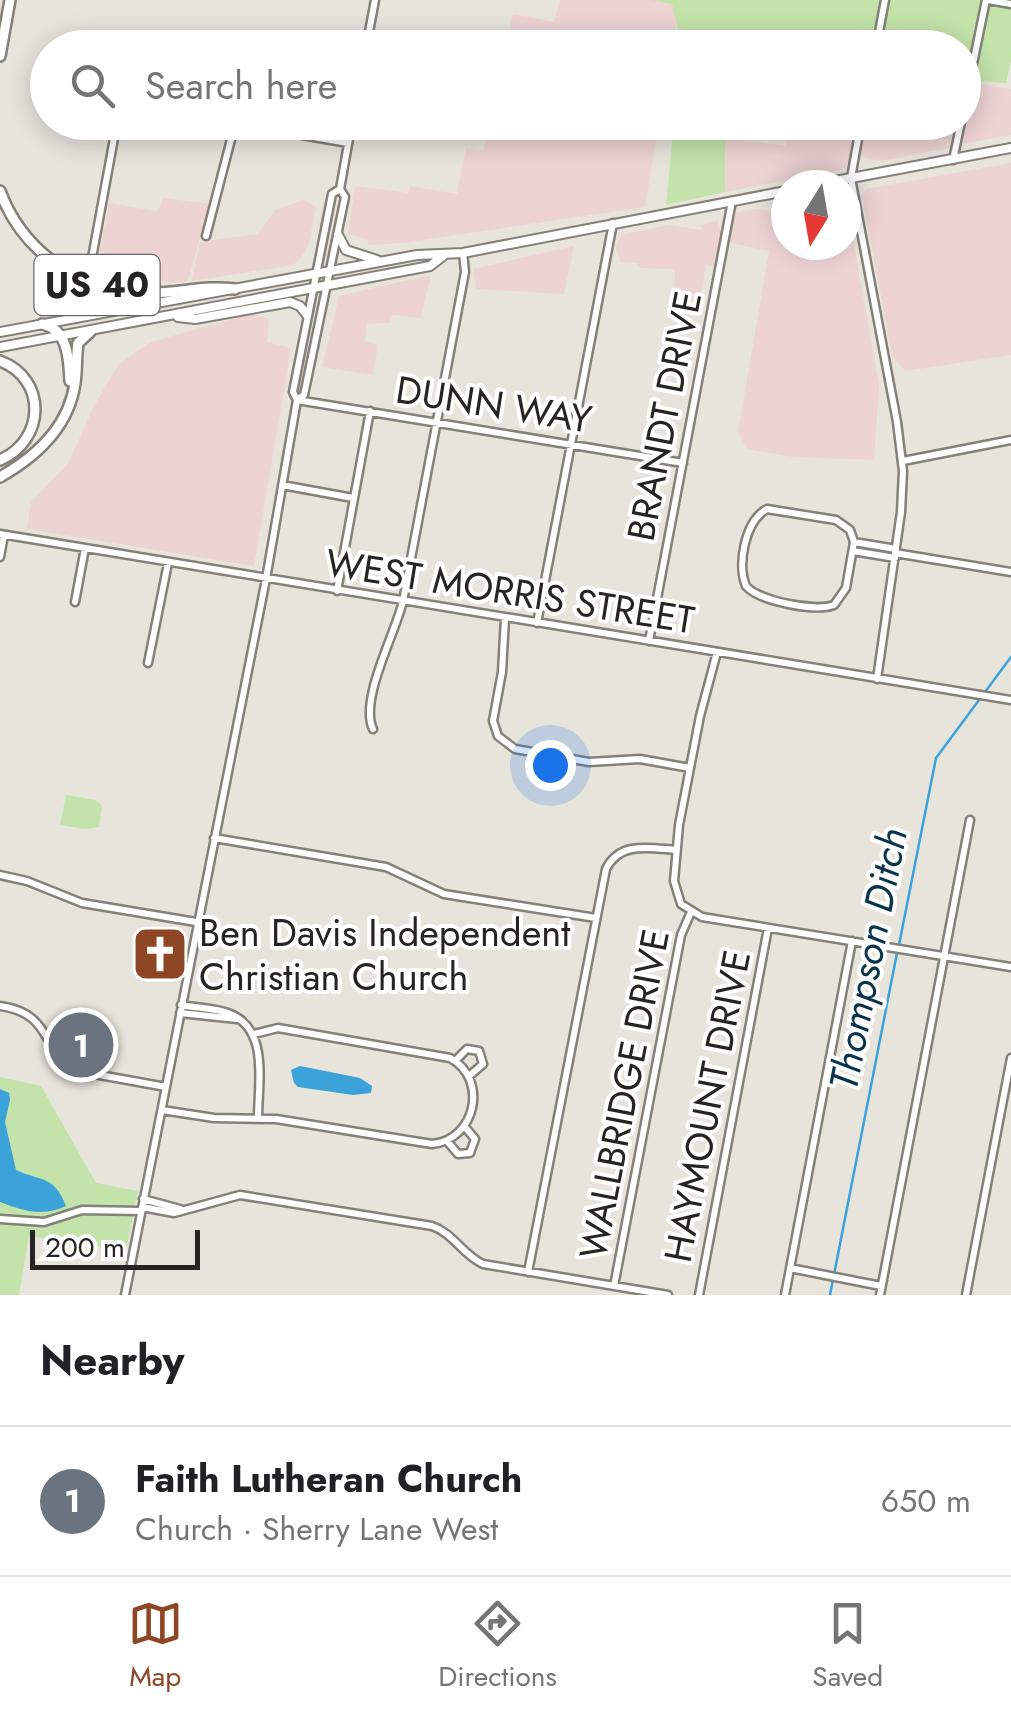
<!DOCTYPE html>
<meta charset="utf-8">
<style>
:root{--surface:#fff;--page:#f2f2f2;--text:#202124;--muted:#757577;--line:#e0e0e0;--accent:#8e4625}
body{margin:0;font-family:Jost,sans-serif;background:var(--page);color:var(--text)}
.compass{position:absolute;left:771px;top:170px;width:90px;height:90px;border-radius:50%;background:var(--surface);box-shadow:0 5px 25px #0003;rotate:191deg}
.scale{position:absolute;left:30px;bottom:25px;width:170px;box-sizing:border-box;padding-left:10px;border:5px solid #252421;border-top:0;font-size:28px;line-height:35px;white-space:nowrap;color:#252421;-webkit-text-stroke:8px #fff;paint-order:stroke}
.you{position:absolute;left:550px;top:765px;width:35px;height:35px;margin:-25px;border:8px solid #fff;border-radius:50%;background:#1a73e8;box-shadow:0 0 0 15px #1a73e833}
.badge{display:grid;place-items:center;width:65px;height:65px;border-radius:50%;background:var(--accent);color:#fff;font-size:32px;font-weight:700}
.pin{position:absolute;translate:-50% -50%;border:5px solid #fff;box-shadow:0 2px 10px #0006}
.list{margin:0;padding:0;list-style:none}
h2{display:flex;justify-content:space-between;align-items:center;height:130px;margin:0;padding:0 40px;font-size:42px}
h2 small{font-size:32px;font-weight:400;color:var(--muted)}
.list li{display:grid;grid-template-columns:65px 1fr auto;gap:30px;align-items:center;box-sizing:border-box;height:150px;padding:0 40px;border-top:2px solid var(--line)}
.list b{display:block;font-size:38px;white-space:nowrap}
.list p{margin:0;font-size:32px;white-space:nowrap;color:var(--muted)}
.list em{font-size:32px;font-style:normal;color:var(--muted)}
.icon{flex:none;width:55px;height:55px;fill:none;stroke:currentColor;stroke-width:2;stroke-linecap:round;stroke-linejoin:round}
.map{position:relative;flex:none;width:1011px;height:1295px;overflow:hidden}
.search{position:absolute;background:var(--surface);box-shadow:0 5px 25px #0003;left:30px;right:30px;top:30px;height:110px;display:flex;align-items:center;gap:25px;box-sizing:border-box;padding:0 35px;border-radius:55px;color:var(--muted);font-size:38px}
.sheet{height:280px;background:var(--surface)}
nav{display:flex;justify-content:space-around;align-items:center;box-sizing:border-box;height:140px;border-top:2px solid var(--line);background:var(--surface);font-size:28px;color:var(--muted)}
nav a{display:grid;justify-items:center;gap:5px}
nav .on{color:var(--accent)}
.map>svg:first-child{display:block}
</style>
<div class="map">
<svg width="1011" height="1295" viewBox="0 0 1011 1295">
<rect width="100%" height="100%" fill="#e7e4dc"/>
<path fill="#eed3d3" d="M 560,0 L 651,0 L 672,4 L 678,11 L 672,47 L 505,48 L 513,14 L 554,22 Z
M 981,84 L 1011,89 L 1011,135 L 961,144 L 969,101 Z
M 490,123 L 659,123 L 645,207 L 402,243 L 369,245 L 367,239 L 348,234 L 355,186 L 408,193 L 410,186 L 457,194 L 466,148 L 483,151 Z
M 810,123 L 857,123 L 852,155 L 845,169 L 725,192 L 723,143 L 728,138 L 786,146 L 786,131 Z
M 866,123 L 866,122 L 955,123 L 949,148 L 881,161 L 865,158 L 860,154 Z
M 1011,163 L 1011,355 L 905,371 L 892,355 L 862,196 L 866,189 Z
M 163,198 L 209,204 L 188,281 L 172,283 L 136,275 L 98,262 L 109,203 L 155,211 L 160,208 Z
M 304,200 L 316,207 L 309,243 L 303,255 L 293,265 L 192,281 L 200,242 L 258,234 L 275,210 Z
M 846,200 L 879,385 L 874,460 L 793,457 L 747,449 L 738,432 L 769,251 L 726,242 L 733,213 L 756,209 L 775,212 L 776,204 L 786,202 L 786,245 L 846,245 Z
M 718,220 L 723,243 L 719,267 L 706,265 L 699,304 L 694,311 L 674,307 L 675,269 L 641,268 L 637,263 L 621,262 L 616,248 L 621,235 L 668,225 L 702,230 L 701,225 Z
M 574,246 L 564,294 L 476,289 L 473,269 Z
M 431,275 L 421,318 L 393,315 L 389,323 L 367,324 L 365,342 L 378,345 L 373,375 L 322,367 L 339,296 Z
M 250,314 L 269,319 L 267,342 L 291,348 L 254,566 L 27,529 L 31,502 L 68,464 L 93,408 L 118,365 L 151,342 Z"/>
<path fill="#c3e3aa" d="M 650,0 L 1011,0 L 1011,61 L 1006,83 L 964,80 L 964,48 L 682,47 L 672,4 Z
M 674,123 L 674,122 L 790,123 L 787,139 L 731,133 L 725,144 L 725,192 L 666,205 Z
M 66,795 L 96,800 L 102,806 L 99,827 L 85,829 L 60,825 Z
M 0,1077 L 41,1086 L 96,1183 L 138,1191 L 126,1251 L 29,1236 L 19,1295 L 0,1295 Z"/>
<path fill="#3ba2da" d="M 300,1066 L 360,1078 L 372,1086 L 371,1093 L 353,1095 L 298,1087 L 294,1083 L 291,1070 Z
M 0,1089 L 9,1093 L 10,1100 L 5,1122 L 16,1170 C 42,1182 54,1175 66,1206 C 42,1217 24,1211 0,1202 Z"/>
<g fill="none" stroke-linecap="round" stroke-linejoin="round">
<path stroke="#3ba2da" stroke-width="2.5" d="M 899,945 L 936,758 L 1011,657
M 830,1295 L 897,953"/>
<g stroke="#838179" stroke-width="11">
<path id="minor" d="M 988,0 L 1011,4
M 366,48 L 375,0
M 876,48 L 885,0
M 964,108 L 986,0
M 227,122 L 348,143
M 861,122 L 851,178 L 897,422 L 903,471 L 901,512 L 877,679
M 953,160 L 961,122
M 206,236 L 235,124
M 92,258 L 117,122
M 298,399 L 304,395 L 345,197 L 340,189 L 352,122
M 297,400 L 683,463
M 903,461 L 1011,440
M 282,485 L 353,498
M 767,509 L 836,520 L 850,530 L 854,542 L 846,588 L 834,605 C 814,612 759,601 746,586 C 737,564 745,521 767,509 Z
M 0,534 L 1011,700
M 854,542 L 896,549
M 853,551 L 895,558
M 895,553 L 1011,572
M 0,557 L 4,535
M 337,591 L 370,411
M 75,602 L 85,548
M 505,618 L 502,672 L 493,721 L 498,736 L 515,749 L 589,762 L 640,759 L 690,768
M 537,623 L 613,223
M 649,641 L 732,201
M 717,652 L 700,716 L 679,825 L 674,881 L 681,904 L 702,917 L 1011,967
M 148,663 L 168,563
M 373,729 C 359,700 396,632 403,601 L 465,272 L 463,253
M 214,838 L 386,867 L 444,894 L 596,918
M 0,875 L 27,881 L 82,903 L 196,922
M 181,1005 C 196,1008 214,1008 228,1013 C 270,1028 258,1083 258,1118
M 0,1006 C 50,1013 41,1045 72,1070 L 166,1087
M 180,1013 L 237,1019
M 455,1061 L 467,1049 L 479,1051 L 483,1064 L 469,1076
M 162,1110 L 214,1118 L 276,1119 L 432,1144 C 476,1140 489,1079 450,1058 L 278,1028 L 254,1034
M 447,1141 L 458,1154 L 470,1153 L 475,1139 L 465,1127
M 143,1199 L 180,1209
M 142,1207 L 174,1213 L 240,1195 L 432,1226 C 453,1233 463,1255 483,1264 L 668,1295
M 0,1219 L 44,1222 L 82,1210 L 141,1211
M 790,1268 L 881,1286
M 528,1272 L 606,869 C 620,841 649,848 676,850
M 614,1286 L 681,935 L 691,912
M 125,1295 L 266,579 L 297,400 L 293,392 L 332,194 L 340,189
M 699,1295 L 768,928
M 785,1295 L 852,941
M 880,1295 L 970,820
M 966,1295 L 1011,1058"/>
</g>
<g stroke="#838179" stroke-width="12">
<path id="major" d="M 814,185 L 1011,148
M 338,235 L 346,250 L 377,260
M 178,317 L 195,319 L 290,302 L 300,306 L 307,315
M 0,332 L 417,255 L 463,253 L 786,191
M 0,347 L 430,266 L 443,256"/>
</g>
<g stroke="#838179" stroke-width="14">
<path id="highway" d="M 0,56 L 10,0
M 0,191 C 23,253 84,295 150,293 C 180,293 206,285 235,289
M 42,324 C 68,329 69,359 70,381
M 0,361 C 48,379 45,441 0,460
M 0,477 C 37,456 69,427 75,383 C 77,370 76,356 78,343 L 90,332"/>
</g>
<use href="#minor" stroke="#fff" stroke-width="6"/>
<use href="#major" stroke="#fff" stroke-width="8"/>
<use href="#highway" stroke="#fff" stroke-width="9"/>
</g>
<defs>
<g id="church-square" transform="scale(2.875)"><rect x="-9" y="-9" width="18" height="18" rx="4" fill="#8e4625" stroke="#fff"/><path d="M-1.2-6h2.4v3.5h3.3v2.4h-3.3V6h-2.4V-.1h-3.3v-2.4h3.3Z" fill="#fff"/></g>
</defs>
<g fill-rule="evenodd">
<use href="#church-square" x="160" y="954"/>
</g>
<g text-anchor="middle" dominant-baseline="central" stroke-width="8" stroke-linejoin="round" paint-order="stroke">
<rect fill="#fff" stroke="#666664" stroke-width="2.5" x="34.5" y="255" width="125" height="60" rx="8"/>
<g font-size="35" font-weight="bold" fill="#252421">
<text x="97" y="285">US 40</text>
</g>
<g font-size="38" fill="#252421" stroke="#fff">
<text transform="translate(494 404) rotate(9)">DUNN WAY</text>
<text transform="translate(664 416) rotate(-79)">BRANDT DRIVE</text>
<text transform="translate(510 591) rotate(9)">WEST MORRIS STREET</text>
<text transform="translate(624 1094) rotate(-79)">WALLBRIDGE DRIVE</text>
<text transform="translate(707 1106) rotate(-79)">HAYMOUNT DRIVE</text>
</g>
<g font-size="38" fill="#252421" stroke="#fff" text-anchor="start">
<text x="199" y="932">Ben Davis Independent<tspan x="199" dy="44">Christian Church</tspan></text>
</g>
<g font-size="40" font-style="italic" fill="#07344b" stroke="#fff">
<text transform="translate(868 959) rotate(-79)">Thompson Ditch</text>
</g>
</g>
</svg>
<svg class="compass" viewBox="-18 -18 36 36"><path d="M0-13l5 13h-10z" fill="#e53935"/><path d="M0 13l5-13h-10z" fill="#757577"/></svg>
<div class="scale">200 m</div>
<div class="you"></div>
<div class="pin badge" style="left:81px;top:1045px;background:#6b7280">1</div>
<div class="search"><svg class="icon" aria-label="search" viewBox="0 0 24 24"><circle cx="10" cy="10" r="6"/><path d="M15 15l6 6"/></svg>Search here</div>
</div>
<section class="sheet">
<h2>Nearby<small></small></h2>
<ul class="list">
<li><span class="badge" style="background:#6b7280">1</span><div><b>Faith Lutheran Church</b><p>Church · Sherry Lane West</p></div><em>650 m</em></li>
</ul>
</section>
<nav>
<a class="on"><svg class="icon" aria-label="map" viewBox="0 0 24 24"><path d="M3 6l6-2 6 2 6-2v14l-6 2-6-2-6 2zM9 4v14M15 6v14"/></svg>Map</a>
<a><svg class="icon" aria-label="directions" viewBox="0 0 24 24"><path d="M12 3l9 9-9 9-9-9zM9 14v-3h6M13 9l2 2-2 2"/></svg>Directions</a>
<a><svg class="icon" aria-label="saved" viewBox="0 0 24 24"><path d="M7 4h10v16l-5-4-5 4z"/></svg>Saved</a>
</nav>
